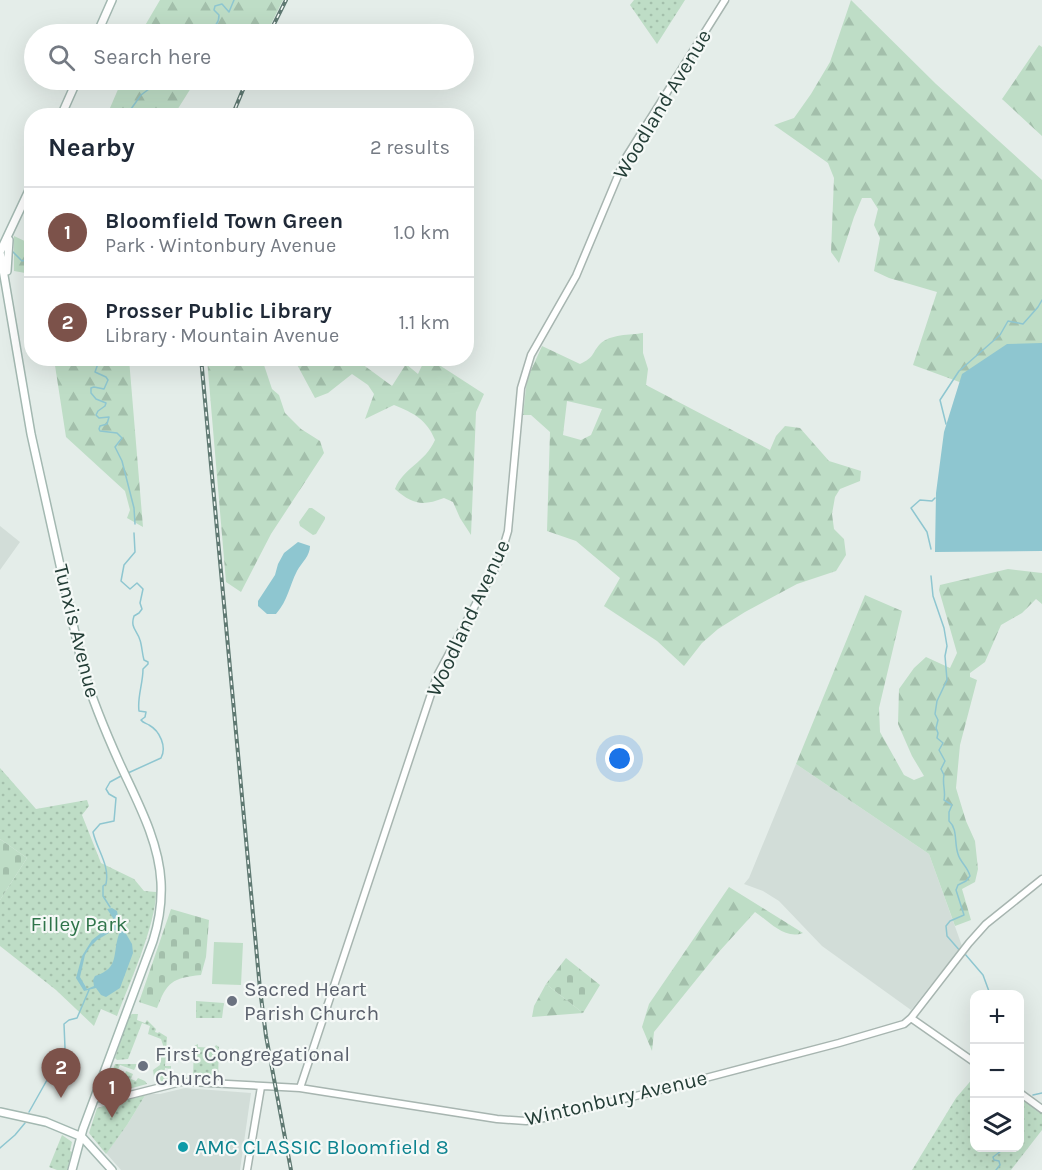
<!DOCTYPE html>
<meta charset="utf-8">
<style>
:root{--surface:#fff;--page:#f6f6f7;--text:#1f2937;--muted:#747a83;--line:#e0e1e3;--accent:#7c524a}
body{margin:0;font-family:Karla,sans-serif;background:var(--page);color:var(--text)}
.controls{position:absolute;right:18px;bottom:18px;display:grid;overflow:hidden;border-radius:12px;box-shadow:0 6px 24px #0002}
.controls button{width:54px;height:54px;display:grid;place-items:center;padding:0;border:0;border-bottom:2px solid var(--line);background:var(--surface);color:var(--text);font:30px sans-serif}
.you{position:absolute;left:620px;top:759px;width:21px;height:21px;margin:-15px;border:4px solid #fff;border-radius:50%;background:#1a73e8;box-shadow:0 0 0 9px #1a73e833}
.badge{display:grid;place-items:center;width:39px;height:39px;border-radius:50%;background:var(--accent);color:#fff;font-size:20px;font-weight:700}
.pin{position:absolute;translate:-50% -50px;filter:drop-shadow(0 2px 3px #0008)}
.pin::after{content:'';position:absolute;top:32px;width:21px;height:18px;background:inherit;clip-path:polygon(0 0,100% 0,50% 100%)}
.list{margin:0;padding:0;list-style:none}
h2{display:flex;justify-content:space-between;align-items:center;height:78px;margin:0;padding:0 24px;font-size:26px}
h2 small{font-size:20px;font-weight:400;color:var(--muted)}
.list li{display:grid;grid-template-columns:39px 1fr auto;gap:18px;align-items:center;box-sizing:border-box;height:90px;padding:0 24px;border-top:2px solid var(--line)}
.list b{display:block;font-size:22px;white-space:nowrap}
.list p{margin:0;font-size:20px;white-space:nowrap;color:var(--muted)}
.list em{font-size:20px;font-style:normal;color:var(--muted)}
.icon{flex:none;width:33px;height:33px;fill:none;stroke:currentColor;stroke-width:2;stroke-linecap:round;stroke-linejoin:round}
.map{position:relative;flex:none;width:1042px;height:1170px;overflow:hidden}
.search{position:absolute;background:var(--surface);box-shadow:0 6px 24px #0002;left:24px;top:24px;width:450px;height:66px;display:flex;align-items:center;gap:15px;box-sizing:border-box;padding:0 21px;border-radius:33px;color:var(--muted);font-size:22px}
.panel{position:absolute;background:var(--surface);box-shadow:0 6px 24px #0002;left:24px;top:108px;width:450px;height:258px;border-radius:24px}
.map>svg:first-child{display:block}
</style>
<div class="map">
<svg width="1042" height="1170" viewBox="0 0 1042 1170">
<defs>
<pattern id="grass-dots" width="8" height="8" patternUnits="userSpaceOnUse" patternTransform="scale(1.5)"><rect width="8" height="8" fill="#beddc6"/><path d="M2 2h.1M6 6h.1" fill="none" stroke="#a3bfab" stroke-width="1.8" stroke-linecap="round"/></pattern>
<pattern id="forest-firs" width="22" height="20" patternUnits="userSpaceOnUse" patternTransform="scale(1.5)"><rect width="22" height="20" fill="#beddc6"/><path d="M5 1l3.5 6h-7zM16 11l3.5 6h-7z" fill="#a3bfab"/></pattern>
<pattern id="cemetery-stones" width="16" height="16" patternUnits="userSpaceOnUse" patternTransform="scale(1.5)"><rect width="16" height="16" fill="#beddc6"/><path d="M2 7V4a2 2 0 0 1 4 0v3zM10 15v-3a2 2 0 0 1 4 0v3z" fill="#a3bfab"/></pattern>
</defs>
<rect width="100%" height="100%" fill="#e4ede9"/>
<path fill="#d2ddd8" d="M 0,526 L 20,542 L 0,570 Z
M 796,764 L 929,854 L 962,946 L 911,1010 L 822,946 L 779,901 L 763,891 L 744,884 L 749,878 Z
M 185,1088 L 251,1093 L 240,1170 L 121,1170 L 106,1153 L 127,1125 L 146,1094 L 160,1094 Z"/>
<path fill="url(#grass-dots)" d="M 634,0 L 685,0 L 657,44 L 630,5 Z
M 0,768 L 36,809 L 87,800 L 89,806 L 82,815 L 101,863 L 134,879 L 144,891 L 156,892 C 156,925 129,984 117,1016 L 101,1009 L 94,1026 L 56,990 L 0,946 L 0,900 L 27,858 L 0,839 Z
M 196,1001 L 224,1003 L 222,1018 L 196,1018 Z
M 132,1014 L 138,1014 L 137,1020 L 145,1023 L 147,1020 L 156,1029 L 155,1032 L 158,1033 L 159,1032 L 167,1037 L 165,1066 L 171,1066 L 171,1069 L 165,1068 L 164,1076 L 181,1078 L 155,1084 L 153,1070 L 160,1065 L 163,1045 L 161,1039 L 148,1034 L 150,1026 L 142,1023 L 128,1059 L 117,1060 L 115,1058 L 129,1016 Z
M 198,1044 L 198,1047 L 214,1048 L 216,1045 L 219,1047 L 218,1078 L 193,1077 L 194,1046 Z
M 115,1064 L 137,1064 L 134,1070 L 120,1065 L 114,1079 L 122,1082 L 126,1071 L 133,1074 L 131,1079 L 136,1081 L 138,1078 L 145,1081 L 147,1084 L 110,1094 L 106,1088 Z
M 974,1077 L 974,1148 L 1020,1148 L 1020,1091 L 1042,1107 L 1042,1130 L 1011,1170 L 912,1170 L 956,1098 Z
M 146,1094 L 127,1125 L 106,1154 L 89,1133 L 97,1108 Z
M 62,1135 L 72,1142 L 70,1151 L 72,1152 L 67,1170 L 57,1170 L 49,1167 Z"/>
<path fill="url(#forest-firs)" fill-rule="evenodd" d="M 160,0 L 283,0 L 266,34 L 140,34 Z
M 851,0 L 936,84 L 1042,180 L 1042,383 L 984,391 L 913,365 L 937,292 L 889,278 L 874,271 L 880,238 L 874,225 L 878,209 L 871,198 L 862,198 L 854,217 L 839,263 L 831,252 L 834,178 L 828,163 L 774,125 L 794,118 L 811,94 L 830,62 Z
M 1039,45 L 1042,47 L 1042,136 L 1002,99 Z
M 122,80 L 196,80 L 174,115 L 107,115 Z
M 14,236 L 31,244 L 31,274 L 14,271 Z
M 643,333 L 643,353 L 648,369 L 646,385 L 770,450 L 776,436 L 785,426 L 800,428 L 829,461 L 861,471 L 860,481 L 840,489 L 835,497 L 832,514 L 834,529 L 844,539 L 846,555 L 836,571 L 797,584 L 745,612 L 718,629 L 702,643 L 684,666 L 657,641 L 604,606 L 620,578 L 576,541 L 547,531 L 550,432 L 531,415 L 523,415 L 527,379 L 542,346 L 580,364 C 595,357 591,354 600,344 C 610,334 630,335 643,333 ZM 567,401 L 602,409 L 591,435 L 581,440 L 563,435 Z
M 54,359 L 129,359 L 143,527 L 127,518 L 130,510 L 125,491 L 66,437 Z
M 207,359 L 262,359 L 272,389 L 279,395 L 285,413 L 301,429 L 320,441 L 324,453 L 271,534 L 241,592 L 226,582 Z
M 294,359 L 359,359 L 358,361 L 392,386 L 406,364 L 418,374 L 425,359 L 430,359 L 484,394 L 476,412 L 471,535 L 460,518 L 453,502 L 444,498 C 423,506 413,505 395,489 C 403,468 425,463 435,440 C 427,420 414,413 394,405 L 365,419 L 374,394 L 368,385 L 352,374 L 328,393 L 315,398 Z
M 1008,569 L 1042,573 L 1042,604 L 1036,599 L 1022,613 L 1001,625 L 985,662 L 970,673 L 970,677 L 977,680 L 960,745 L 956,788 L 966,821 L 975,841 L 978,869 L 975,882 L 962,889 L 971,920 L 955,926 L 929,854 L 796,764 L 865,595 L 902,611 L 879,708 L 880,732 L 904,775 L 914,780 L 924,776 L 912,756 L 898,724 L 899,689 L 914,668 L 926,657 L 950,668 L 957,653 L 939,590 L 940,585 Z
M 729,887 L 803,933 C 784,940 769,921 755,912 L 717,954 L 654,1032 L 652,1051 L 642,1027 L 649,1004 Z
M 546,984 L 583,1013 L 532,1017 L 534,1006 Z"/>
<path fill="url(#cemetery-stones)" d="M 0,839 L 27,858 L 0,900 Z
M 171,909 L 209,920 L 206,957 L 201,975 C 172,978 167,982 157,1008 L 139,1002 Z
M 566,958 L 600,985 L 583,1013 L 546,984 Z"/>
<path fill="#beddc6" d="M 309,508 L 312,508 L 325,517 L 325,519 L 316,534 L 313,535 L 300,526 L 299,522 Z
M 214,942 L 243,943 L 241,985 L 212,984 Z"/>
<path fill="#8ec6d0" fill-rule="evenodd" d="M 1042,343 L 1042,551 L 935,552 L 936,493 L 944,432 L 962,374 L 1007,344 Z
M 298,542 L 310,546 C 310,556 302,562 297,571 C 289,587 288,600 276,614 L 267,614 L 258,606 L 258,601 L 275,575 L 278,564 L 284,553 Z
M 112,908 L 117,911 L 119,922 L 132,944 L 133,953 L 120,988 L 106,997 L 101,995 L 96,988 L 84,991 L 76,978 L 82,956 L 92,940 L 114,923 L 113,918 L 107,909 ZM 114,930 L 118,931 L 119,934 C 112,954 120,968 95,976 L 93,980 L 94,986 L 87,989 L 80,977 L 85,955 L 90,947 L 97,940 Z"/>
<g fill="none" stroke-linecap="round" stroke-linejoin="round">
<path stroke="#8ec6d0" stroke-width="1.5" d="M 203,34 C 211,27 219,27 219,15 L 214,10 L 215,6 L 222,4 L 229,12 L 234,0
M 126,116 L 141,95 L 149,89 L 150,83 L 164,80
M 12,251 L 22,261 L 32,258
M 100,358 L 95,372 L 106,377 L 108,380 L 104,389 L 94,387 L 91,388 L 91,393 L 96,399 L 106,403 L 105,406 L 98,411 L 96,415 L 99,418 L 109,417 L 107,424 L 100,426 L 99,429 L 100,431 L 117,433 L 122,438 L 115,447 L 122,461 L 134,508 L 135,524
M 946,424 L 940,400 L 959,371 L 1000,335 L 1008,321 L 1023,324 L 1038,307 L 1042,300
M 931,549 L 927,532 L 911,508 L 920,500 L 932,501 L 935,498
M 931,576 L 933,596 L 944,628 L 947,646 L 945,656 L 947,680 L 937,701 L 935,714 L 938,720 L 936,728 L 938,733 L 937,738 L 943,743 L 939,750 L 945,761 L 941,769 L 944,775 C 942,784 946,791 944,800 L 952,805 L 949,812 L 949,821 C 958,829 954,843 958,854 C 960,862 968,867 970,876 L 966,881 L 958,885 L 956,890 L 964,915 L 950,921 L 946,926 L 947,936 L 961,952
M 128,773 L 161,758 C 167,747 160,731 149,725 C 146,723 143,723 141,720 L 145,717 L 146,712 L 139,711 C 137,697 143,684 143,669 L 148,664 L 148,662 L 144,660 C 142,653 142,646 140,640 C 137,630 130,628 134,616 L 139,613 L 142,609 L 140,603 L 143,589 L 137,583 L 130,589 L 121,581 L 124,565 L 135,552 L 134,533
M 110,907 L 103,896 L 103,886 L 106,884 C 110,865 97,850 93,832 L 100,824 L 114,821 L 116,798 L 109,794 L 106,789 L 110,782 L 121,776
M 965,954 L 983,975 L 990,994
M 1033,1095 L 1042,1093
M 1020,1106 L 1022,1104
M 29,1112 L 65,1048 L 64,1024 L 69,1020 L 77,1018 L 89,990
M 0,1148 L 15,1135 L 25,1123
M 996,1170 L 1000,1165 L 999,1161 L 994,1160 L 993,1157 L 1005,1148"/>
<g stroke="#a7b5b0" stroke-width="9">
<path id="tertiary" d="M 911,1018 L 974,1062
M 300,1088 L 437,676 L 499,561 L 508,531 L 521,388 L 531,355 L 576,276 L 625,159 L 725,0
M 1020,1093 L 1042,1109
M 95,1098 L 114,1099 L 181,1082 L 190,1082 L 300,1088 L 497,1119 L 526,1121 L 550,1117 L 660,1090 L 839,1043 L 904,1024 L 911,1018 L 969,943 L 986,924 L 1042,879
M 247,1170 L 261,1087"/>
</g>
<g stroke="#a3b8b1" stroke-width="10">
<path id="secondary" d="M 97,34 L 112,0
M 61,116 L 77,80
M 32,184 L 0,252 L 31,434 L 83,669 C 93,702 106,733 120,764 C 137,801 159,841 161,882 C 162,902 159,922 153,941 L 83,1129 L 72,1170
M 7,271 L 9,240
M 0,1112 L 46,1122 L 82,1137 L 112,1170"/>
</g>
<use href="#tertiary" stroke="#fff" stroke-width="6"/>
<use href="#secondary" stroke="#fff" stroke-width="7"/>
<g stroke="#5f7972" stroke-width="4">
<path id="rail" d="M 269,34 L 286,0
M 232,116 L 247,80
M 201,358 L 260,989 L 266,1036 L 291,1170"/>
</g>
<use href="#rail" stroke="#f5f9f7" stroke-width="1.5" stroke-dasharray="4.5" stroke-linecap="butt"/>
</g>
<g fill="#6b7280" stroke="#f5f9f7" stroke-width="2">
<circle cx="232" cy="1001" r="6"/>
<circle cx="143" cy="1066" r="6"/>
</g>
<circle fill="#0f9aa8" stroke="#f5f9f7" stroke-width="2" cx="183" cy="1147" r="6"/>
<g text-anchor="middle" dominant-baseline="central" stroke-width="4.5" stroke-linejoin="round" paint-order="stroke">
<g font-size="21" fill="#243e37" stroke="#f5f9f7">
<text transform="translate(662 104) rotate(-59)">Woodland Avenue</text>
<text transform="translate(468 618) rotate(-65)">Woodland Avenue</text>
<text transform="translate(77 631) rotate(76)">Tunxis Avenue</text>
<text transform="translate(616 1098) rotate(-13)">Wintonbury Avenue</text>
</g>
<g font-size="21" fill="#2f744a" stroke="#f5f9f7">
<text x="79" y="924">Filley Park</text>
</g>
<g font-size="21" fill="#5b616d" stroke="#f5f9f7" text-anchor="start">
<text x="244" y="989">Sacred Heart<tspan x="244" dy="24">Parish Church</tspan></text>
<text x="155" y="1054">First Congregational<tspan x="155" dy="24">Church</tspan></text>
</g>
<g font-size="21" fill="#0d838f" stroke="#f5f9f7" text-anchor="start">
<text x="195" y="1147">AMC CLASSIC Bloomfield 8</text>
</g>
</g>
</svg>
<div class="controls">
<button>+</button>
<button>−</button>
<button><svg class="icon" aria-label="layers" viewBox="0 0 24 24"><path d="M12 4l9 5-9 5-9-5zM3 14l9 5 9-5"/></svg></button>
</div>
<div class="you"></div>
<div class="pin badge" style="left:112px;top:1118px">1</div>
<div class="pin badge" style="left:61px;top:1098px">2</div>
<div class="search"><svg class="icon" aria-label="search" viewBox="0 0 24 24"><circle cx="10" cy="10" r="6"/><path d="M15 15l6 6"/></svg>Search here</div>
<section class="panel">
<h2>Nearby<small>2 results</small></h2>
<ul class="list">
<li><span class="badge">1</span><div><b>Bloomfield Town Green</b><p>Park · Wintonbury Avenue</p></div><em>1.0 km</em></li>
<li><span class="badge">2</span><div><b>Prosser Public Library</b><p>Library · Mountain Avenue</p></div><em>1.1 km</em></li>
</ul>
</section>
</div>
